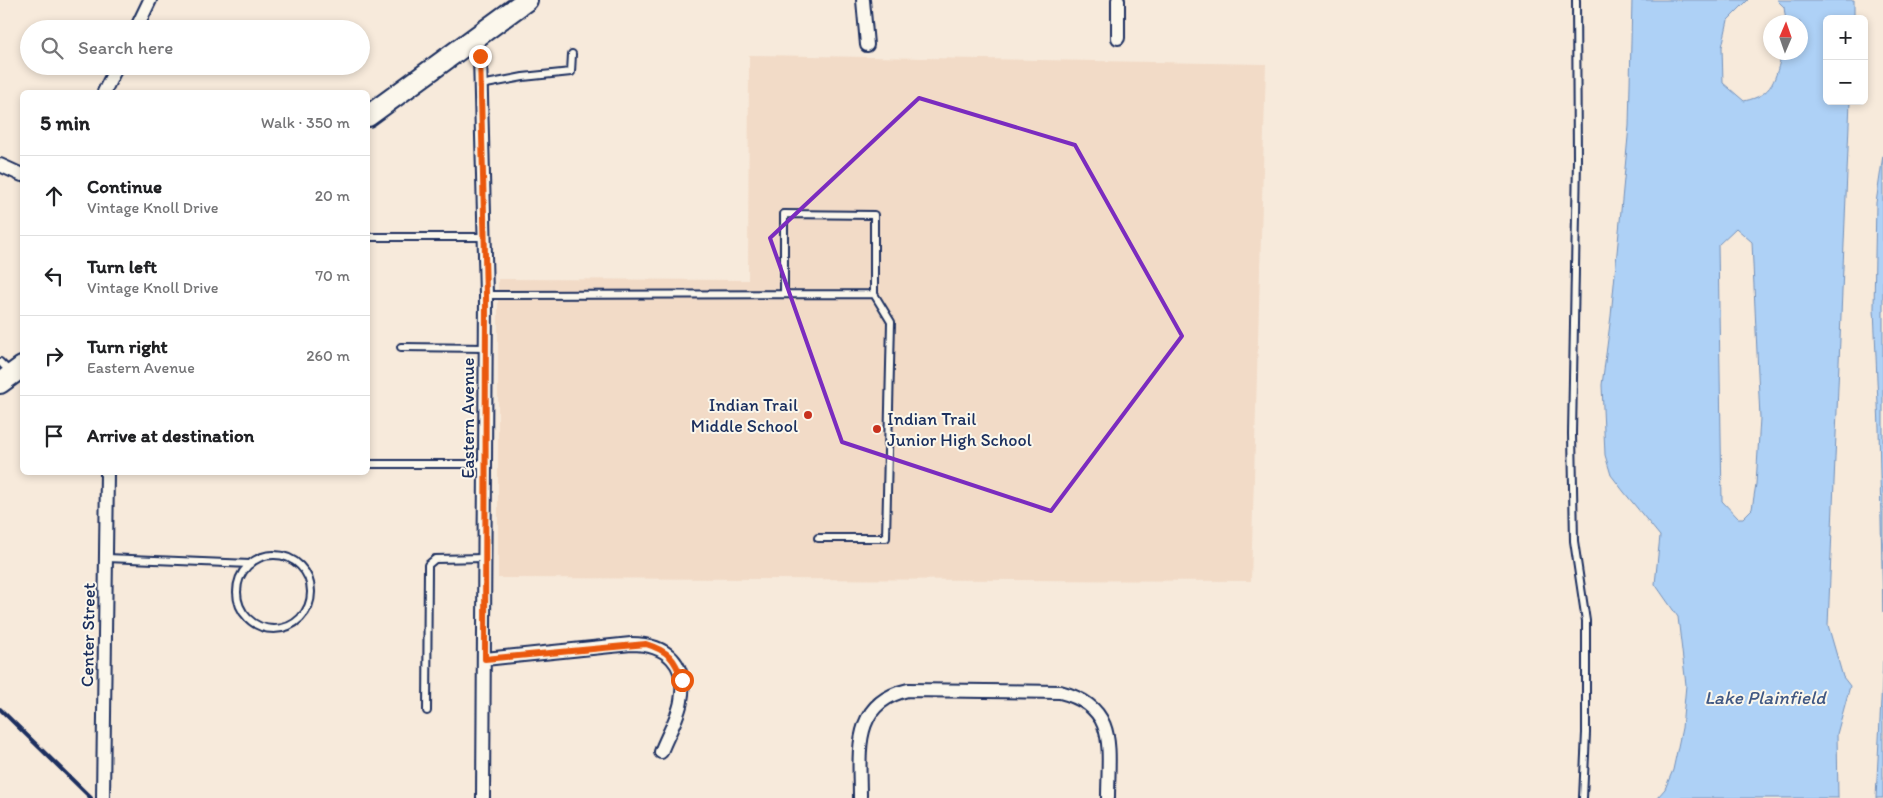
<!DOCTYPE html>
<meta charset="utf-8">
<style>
:root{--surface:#fff;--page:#f6f6f6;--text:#202124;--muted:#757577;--line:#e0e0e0}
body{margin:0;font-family:Itim,sans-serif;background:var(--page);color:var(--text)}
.controls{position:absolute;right:15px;top:15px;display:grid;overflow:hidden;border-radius:8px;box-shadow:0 2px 8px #0003}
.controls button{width:45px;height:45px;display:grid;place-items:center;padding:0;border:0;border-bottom:1px solid var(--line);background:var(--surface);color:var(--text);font:25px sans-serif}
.compass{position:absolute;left:1763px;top:15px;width:45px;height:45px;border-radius:50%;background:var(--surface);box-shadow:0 2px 8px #0003;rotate:2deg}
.stop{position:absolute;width:15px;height:15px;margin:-11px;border:4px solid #ea580c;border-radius:50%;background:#fff}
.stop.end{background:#ea580c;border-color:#fff;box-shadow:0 1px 5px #0008}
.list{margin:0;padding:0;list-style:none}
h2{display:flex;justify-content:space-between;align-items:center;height:65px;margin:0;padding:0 20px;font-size:21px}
h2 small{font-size:16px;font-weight:400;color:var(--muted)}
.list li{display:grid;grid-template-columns:32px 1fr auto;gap:15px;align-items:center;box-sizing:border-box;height:80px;padding:0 20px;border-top:1px solid var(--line)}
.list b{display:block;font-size:19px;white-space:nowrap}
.list p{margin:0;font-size:16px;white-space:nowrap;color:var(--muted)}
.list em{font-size:16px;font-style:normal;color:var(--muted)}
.icon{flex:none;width:28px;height:28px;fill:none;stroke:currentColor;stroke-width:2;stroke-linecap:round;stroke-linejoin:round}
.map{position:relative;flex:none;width:1883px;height:798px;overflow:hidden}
.search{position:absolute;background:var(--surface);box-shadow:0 2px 8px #0003;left:20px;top:20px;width:350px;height:55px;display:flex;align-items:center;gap:12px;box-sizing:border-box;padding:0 18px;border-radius:28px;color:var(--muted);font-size:19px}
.panel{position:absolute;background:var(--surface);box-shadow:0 2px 8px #0003;left:20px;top:90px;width:350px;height:385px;border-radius:8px}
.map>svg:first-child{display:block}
</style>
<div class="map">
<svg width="1883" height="798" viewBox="0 0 1883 798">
<rect width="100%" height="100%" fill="#f7eadb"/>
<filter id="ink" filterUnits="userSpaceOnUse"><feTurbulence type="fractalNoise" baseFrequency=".02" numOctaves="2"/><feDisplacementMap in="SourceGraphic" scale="10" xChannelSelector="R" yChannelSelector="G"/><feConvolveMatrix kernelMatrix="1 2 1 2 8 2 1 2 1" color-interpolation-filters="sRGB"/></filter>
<g filter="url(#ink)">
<path fill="#f2dbc7" d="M 749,55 L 1266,64 L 1251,581 L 498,578 L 498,279 L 748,280 Z"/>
<path fill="#aed1f6" stroke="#7390b9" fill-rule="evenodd" d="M 1632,0 L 1748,0 L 1728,20 L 1722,47 L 1723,83 L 1744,101 C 1774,95 1775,79 1782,53 L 1800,52 L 1800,22 L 1786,22 L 1784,7 L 1777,0 L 1854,0 L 1854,19 L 1827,19 L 1827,101 L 1850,101 L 1828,625 L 1843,677 L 1850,686 L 1837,734 L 1838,798 L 1657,798 L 1665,789 L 1673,770 L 1682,728 L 1686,685 L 1678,617 L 1655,584 L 1660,536 L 1624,492 L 1611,475 L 1605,455 L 1602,385 L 1611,316 L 1629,126 ZM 1736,228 L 1752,242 L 1760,418 L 1756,484 L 1752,509 L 1743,518 L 1738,518 L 1722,501 L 1718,245 Z
M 1883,155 L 1883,612 L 1879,428 L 1874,308 L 1876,203 Z
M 1883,661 L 1883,798 L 1876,798 Z"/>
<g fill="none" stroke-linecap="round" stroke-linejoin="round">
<g stroke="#1b2f5e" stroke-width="10">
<path id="lane" d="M 1576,0 L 1577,159 L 1572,434 L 1574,541 L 1586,621 L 1586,733 L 1583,798
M 481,85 L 523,77 L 571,72 L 572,54
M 368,237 L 485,237
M 784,294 L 784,214 L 874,215 L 874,294
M 486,295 L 874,294 L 891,322 L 886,538 L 818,538
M 401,347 L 486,348
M 0,362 L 10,372
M 368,464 L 485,464
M237 592a37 37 0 1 1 74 0a37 37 0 1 1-74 0Z
M 107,558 L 250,564
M 427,711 L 428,565 L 435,559 L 485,558"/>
</g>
<g stroke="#1b2f5e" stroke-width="16">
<path id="street" d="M 863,0 L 867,45
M 136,29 L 150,0
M 1118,38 L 1118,0
M 469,42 L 480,56 L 486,295 L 483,798
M 104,92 L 117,66
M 0,165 L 22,175
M 485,659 L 631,644 C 667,644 688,664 681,701 C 679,716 666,738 661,752
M 103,798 L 107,472
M 860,798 C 860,753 851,703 908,690 L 1060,692 C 1119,707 1108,749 1108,798"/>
</g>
<g stroke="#1b2f5e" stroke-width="24">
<path id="primary" d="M 368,116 L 527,0
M 0,383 L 22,367"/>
</g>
<use href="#lane" stroke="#fbf7ec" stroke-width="6"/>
<use href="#street" stroke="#fbf7ec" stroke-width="12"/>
<use href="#primary" stroke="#fbf7ec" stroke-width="20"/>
<path stroke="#1b2f5e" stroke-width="4" d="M 0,709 L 91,798"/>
</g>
</g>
<g fill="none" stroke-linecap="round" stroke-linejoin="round" filter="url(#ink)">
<path stroke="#ea580c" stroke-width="6" d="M 480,56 L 486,295 L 485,659 L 646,644 C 668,651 675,658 682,680"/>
</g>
<path fill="none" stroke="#7b2cbf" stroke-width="4" stroke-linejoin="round" d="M 919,98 L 1075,145 L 1182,336 L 1051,511 L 842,442 L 770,238 Z"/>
<g fill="#c8321e" stroke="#fbf7ec" stroke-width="2">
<circle cx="808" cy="415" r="5"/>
<circle cx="877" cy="429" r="5"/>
</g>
<g text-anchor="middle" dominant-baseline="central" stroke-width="4" stroke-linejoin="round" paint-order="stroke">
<g font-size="18" fill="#1b2f5e" stroke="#fbf7ec" text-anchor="end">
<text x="798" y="405">Indian Trail<tspan x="798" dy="21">Middle School</tspan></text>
<text x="887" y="419" text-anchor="start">Indian Trail<tspan x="887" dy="21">Junior High School</tspan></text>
</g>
<g font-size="18" fill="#1b2f5e" stroke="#fbf7ec">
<text transform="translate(468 418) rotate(-90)">Eastern Avenue</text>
<text transform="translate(88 635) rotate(-89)">Center Street</text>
</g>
<g font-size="19" font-style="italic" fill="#405884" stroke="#fbf7ec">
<text x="1765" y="697">Lake Plainfield</text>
</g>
</g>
</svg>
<div class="controls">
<button>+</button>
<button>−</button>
</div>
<svg class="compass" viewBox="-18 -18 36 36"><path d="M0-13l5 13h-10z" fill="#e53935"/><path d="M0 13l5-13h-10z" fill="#757577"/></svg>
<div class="stop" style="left:682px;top:680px"></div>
<div class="stop end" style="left:480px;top:56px"></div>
<div class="search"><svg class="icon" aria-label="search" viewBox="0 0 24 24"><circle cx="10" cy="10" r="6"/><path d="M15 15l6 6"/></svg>Search here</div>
<section class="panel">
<h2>5 min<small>Walk · 350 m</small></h2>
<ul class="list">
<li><svg class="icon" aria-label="ahead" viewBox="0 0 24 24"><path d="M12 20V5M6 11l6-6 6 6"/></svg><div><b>Continue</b><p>Vintage Knoll Drive</p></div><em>20 m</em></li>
<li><svg class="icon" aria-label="left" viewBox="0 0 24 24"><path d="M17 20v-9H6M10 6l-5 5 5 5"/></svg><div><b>Turn left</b><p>Vintage Knoll Drive</p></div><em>70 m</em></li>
<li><svg class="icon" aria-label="right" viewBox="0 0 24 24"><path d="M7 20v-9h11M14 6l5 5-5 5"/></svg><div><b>Turn right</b><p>Eastern Avenue</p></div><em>260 m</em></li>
<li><svg class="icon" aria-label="arrive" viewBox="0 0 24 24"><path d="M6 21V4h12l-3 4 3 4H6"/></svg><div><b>Arrive at destination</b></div></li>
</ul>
</section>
</div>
